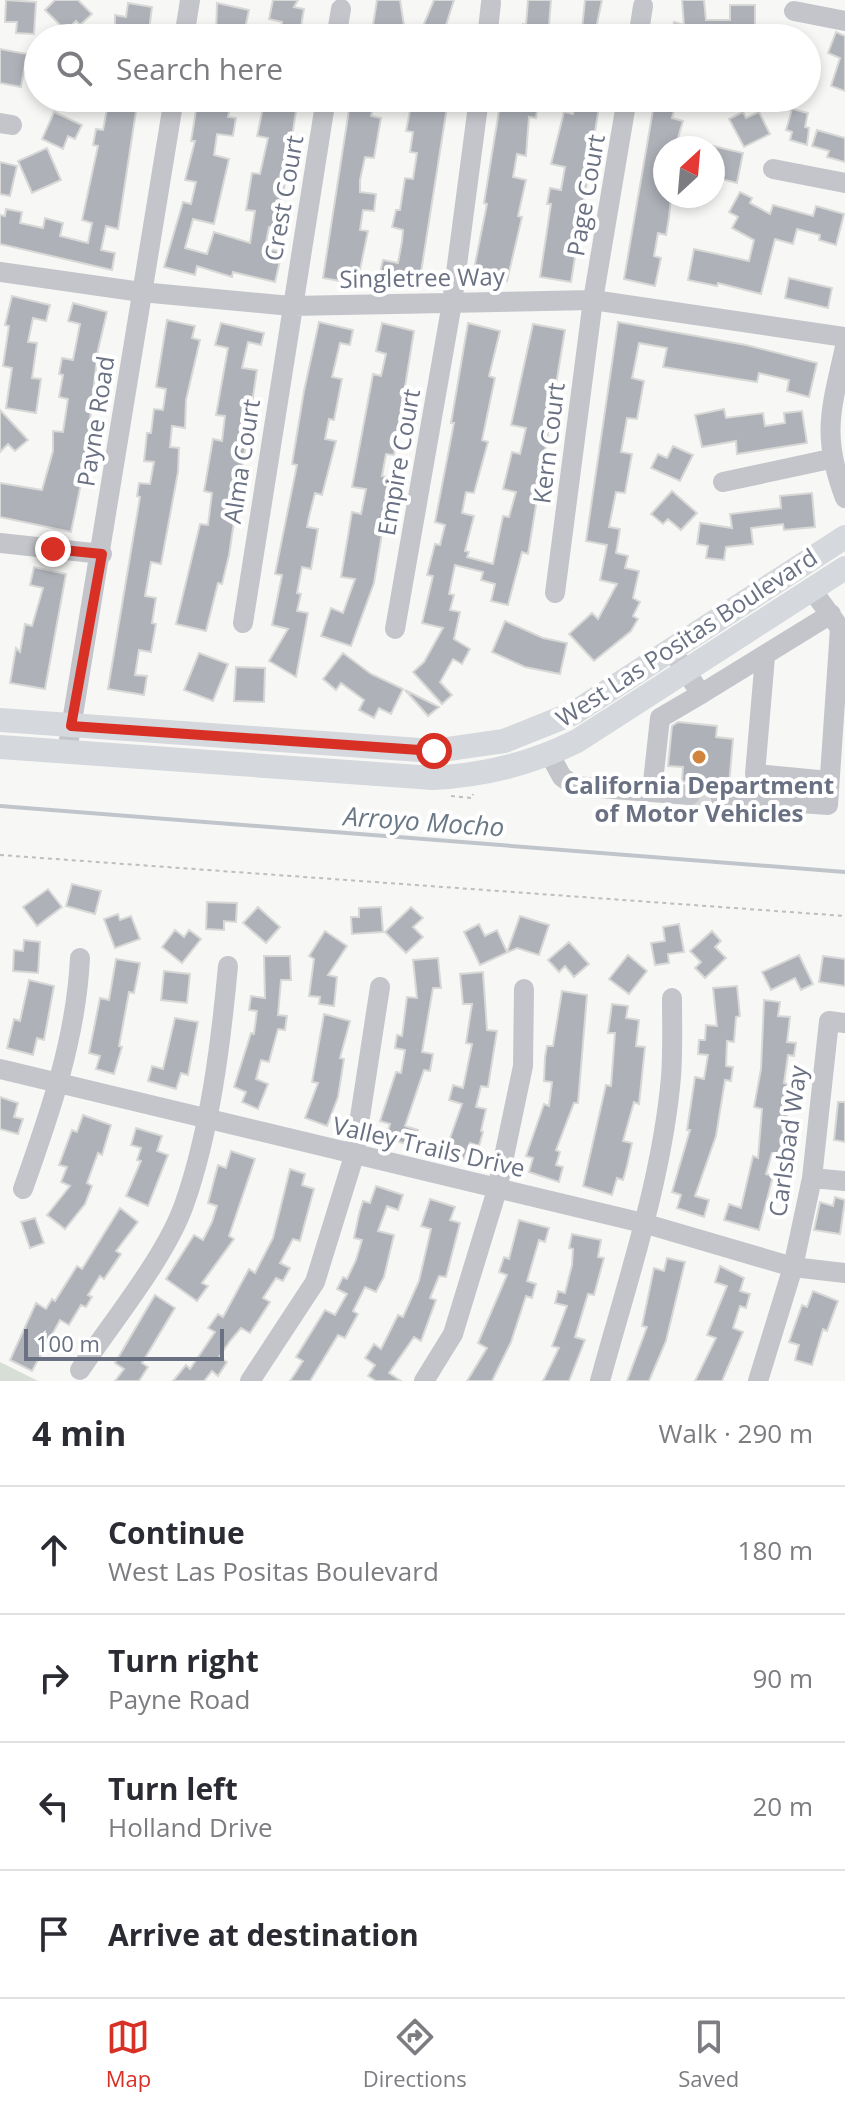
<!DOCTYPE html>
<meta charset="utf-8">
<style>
:root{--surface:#fff;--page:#f7f7f7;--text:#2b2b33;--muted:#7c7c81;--line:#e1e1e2;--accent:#d93025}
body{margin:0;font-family:"Open Sans",sans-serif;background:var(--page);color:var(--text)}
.compass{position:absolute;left:653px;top:136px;width:72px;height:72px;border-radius:50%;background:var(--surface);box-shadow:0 4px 12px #0003;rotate:26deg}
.scale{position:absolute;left:24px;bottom:20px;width:200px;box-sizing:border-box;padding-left:8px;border:4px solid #6a7183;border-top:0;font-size:22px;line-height:28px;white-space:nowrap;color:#6a7183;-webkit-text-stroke:6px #fff;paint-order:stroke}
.stop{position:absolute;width:24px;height:24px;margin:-18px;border:6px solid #d93025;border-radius:50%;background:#fff}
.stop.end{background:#d93025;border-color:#fff;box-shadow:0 2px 8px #0008}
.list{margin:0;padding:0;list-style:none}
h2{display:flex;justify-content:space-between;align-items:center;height:104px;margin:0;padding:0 32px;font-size:34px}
h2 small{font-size:26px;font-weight:400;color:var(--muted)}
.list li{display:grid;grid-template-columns:52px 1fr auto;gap:24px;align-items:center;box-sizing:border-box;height:128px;padding:0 32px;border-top:2px solid var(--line)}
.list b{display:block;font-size:30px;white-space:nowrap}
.list p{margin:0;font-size:26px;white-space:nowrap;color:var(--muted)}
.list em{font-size:26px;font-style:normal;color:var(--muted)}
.icon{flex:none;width:44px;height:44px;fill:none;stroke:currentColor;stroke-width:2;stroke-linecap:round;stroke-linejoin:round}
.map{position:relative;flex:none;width:845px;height:1381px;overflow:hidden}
.search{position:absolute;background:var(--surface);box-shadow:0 4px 12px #0003;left:24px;right:24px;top:24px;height:88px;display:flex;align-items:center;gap:20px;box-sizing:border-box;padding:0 28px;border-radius:44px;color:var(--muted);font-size:30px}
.sheet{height:616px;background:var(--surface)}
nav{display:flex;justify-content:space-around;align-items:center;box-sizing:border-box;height:112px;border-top:2px solid var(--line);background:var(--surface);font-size:22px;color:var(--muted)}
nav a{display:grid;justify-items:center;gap:4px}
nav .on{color:var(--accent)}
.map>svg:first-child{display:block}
</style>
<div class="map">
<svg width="845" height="1381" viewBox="0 0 845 1381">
<rect width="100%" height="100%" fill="#f7f7f5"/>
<path fill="#d7ded6" d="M 0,1362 L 38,1381 L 0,1381 Z"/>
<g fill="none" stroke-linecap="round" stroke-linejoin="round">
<path stroke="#c0c5cb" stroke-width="4" d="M 0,806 L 845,872"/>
</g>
<path fill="#aeb1b8" stroke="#d8d9d7" stroke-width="2" d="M 6,0 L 36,2 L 34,34 L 16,33 L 17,22 L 5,22 Z
M 55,0 L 78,0 L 92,14 L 80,25 L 76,21 L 66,31 L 45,10 Z
M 273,0 L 298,0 L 294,7 L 304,9 L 299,38 L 279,38 L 282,22 L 269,19 Z
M 377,0 L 400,0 L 406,38 L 371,38 Z
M 434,0 L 454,0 L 442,38 L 418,38 Z
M 528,0 L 551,0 L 548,38 L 520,38 L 523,24 L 526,25 Z
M 585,0 L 602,0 L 594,38 L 581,38 Z
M 682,0 L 704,0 L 706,20 L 730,20 L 730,5 L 755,5 L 755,38 L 671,38 L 674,22 L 684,25 Z
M 128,3 L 152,7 L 148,38 L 115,38 L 115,15 L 126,17 Z
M 217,3 L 249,10 L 243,38 L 216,34 Z
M 836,32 L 845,36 L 845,91 L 831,86 L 840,58 L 828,53 Z
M 0,49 L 27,54 L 21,87 L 0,83 Z
M 104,98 L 138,98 L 118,229 L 106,226 L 101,250 L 115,253 L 112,270 L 0,244 L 0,215 L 5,216 L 6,209 L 22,212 L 20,223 L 43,228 L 45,218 L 63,223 L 60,236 L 88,243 L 92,223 L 82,220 L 98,146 L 93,145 L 96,129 L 103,130 L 107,109 L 101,108 Z
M 198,98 L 232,98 L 228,117 L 236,118 L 233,136 L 217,134 L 214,155 L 229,159 L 214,224 L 193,219 L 185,248 L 207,254 L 214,232 L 250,243 L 255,211 L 246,210 L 252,173 L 260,174 L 268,138 L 257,136 L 265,98 L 298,98 L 278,228 L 269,227 L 265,248 L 282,252 L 275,282 L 233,272 L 232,277 L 197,266 L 195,275 L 164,267 L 183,202 L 191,204 L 196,182 L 185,180 L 195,141 L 191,141 Z
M 501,98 L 538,104 L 536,118 L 529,117 L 526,156 L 517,154 L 513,177 L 526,180 L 518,216 L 522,217 L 507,281 L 473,274 L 487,204 L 484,203 Z
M 655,98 L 677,98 L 672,118 L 683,121 L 675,148 L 665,148 L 665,196 L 671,196 L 669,218 L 666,235 L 658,233 L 654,256 L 661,258 L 655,286 L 624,279 Z
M 412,100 L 447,107 L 419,285 L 379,277 L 383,260 L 398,263 L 402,241 L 403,230 L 392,227 L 396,210 L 400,210 L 405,178 L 413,179 L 417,153 L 410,152 L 413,132 L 406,131 Z
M 350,103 L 373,108 L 371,116 L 381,118 L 374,158 L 365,157 L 360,180 L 360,192 L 376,194 L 374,211 L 363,210 L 360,230 L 368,231 L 357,284 L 323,278 Z
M 575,103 L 599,107 L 571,282 L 540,277 L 551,204 L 547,204 L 550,188 L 561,190 L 565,167 L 551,164 L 564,112 L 573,114 Z
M 792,109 L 808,113 L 805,127 L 809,128 L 807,145 L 790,140 L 792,132 L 786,130 Z
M 54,112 L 82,125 L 75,139 L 68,136 L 63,149 L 42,139 Z
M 743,112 L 746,118 L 759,112 L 770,134 L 744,147 L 729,119 Z
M 817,130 L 845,138 L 845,162 L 827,157 L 829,151 L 812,146 Z
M 713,146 L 743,153 L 737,183 L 713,177 Z
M 47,148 L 61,180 L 32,193 L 18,161 Z
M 0,162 L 17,166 L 10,196 L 0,194 Z
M 740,192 L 752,198 L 750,203 L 770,214 L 773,205 L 813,216 L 816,206 L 844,214 L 836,245 L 819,240 L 820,235 L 797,229 L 793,244 L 775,239 L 761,294 L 718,283 L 717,286 L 688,280 L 694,249 L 749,261 L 754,240 L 732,228 L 738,217 L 729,212 Z
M 789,278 L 832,288 L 828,308 L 785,298 Z
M 12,296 L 50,305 L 46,321 L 33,318 L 28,342 L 37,343 L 32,378 L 41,379 L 36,413 L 6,408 L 12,368 L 3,366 L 9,326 L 5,325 Z
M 73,303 L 107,312 L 98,350 L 85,464 L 71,532 L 0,517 L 0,483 L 42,490 L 53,451 L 53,431 L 63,432 L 68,399 L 59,397 L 63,375 L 59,374 L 62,358 L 73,360 L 80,324 L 68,321 Z
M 167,320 L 195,326 L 192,338 L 200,340 L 186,400 L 185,428 L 172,426 L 170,447 L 179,448 L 178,472 L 161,564 L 151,562 L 149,573 L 145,596 L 156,598 L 152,623 L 156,624 L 151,652 L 139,650 L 135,675 L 147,676 L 144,695 L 108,689 L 140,497 L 137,496 L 139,483 L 150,484 L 154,462 L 144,461 L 147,433 L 151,433 L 154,409 L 163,410 L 166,389 L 156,387 Z
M 319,322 L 353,330 L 350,345 L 340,343 L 332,377 L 342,379 L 334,420 L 329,419 L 325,439 L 336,441 L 322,495 L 315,493 L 309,517 L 307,527 L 318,529 L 311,569 L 302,567 L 297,593 L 301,594 L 297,611 L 308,613 L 296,677 L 269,661 L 288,629 L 272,625 L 282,575 L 275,574 L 297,465 L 292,464 L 304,391 Z
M 618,322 L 746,345 L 817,363 L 809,397 L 787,391 L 789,380 L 759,373 L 757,382 L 663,367 L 667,348 L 639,343 L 632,378 L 644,381 L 637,419 L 627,418 L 621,452 L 632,454 L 625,493 L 616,492 L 609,527 L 620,529 L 616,553 L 628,556 L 625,568 L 639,571 L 633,598 L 640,602 L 633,616 L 638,619 L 631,631 L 594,661 L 569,634 L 592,613 L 598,619 L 617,584 L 600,580 L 607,545 L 586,541 Z
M 221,323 L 264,333 L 261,345 L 248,342 L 242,368 L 257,370 L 252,403 L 229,555 L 222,584 L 218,583 L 206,631 L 176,624 L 200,524 L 208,525 L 212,493 L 204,491 L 213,439 L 222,441 L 225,416 L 216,415 L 228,348 L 215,345 Z
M 382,323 L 414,331 L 394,455 L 386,454 L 382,476 L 391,478 L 374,583 L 351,646 L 321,636 L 331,608 L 343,613 L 355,579 L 341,577 L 352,512 L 361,514 L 366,489 L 352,487 L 373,374 L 381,376 L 386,354 L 376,351 Z
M 468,323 L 500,331 L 489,376 L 495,378 L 482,440 L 488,442 L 474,493 L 466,492 L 462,513 L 474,516 L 465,551 L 469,552 L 467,557 L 493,564 L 503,516 L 509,517 L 516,492 L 503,489 L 512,452 L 520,454 L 526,428 L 511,425 L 533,324 L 565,330 L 528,554 L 522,552 L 508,605 L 491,601 L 495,584 L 481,580 L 483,572 L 455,565 L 449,594 L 454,595 L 450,610 L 460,612 L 454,639 L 470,649 L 462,664 L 453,659 L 440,682 L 452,695 L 442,704 L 413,672 L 424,662 L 443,628 L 422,623 L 433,576 L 427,575 L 435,544 L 440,545 L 445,525 L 435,522 L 454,423 L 451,423 Z
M 724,409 L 726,418 L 763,413 L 765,426 L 785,423 L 784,413 L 802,411 L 807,443 L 737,454 L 736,441 L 702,447 L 695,415 Z
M 0,410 L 28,440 L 15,451 L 8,444 L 0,452 Z
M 673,446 L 693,455 L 680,481 L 651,468 L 658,454 L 667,458 Z
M 672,491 L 697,513 L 681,530 L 668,519 L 663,524 L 651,514 Z
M 812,493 L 815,527 L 784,530 L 783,524 L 751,528 L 753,544 L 726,547 L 724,560 L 706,558 L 708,546 L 697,544 L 700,523 L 732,528 L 730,514 L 781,508 L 780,496 Z
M 34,567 L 66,574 L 45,689 L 10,683 L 16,648 L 20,652 L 25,624 L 32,626 L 43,588 L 30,585 Z
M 505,621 L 543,638 L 567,643 L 560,674 L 525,667 L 492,652 Z
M 199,653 L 228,664 L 213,701 L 184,690 Z
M 343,653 L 371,674 L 403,689 L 391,714 L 379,708 L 374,718 L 359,710 L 364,700 L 341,683 L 336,690 L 323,679 Z
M 236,667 L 265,668 L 264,702 L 234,701 Z
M 405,690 L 439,707 L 428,716 Z
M 678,722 L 717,726 L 716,737 L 733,739 L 729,785 L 710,789 L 707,797 L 711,806 L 698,805 L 702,790 L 697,784 L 682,781 L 683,767 L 668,766 L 672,726 Z
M 72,884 L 101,891 L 95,914 L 66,906 Z
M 48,889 L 62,907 L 37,926 L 23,907 Z
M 207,902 L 237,903 L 236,922 L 224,921 L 224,930 L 206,929 Z
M 258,907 L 280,927 L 266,943 L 243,923 Z
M 381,907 L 383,932 L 352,934 L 351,917 L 359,917 L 359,908 Z
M 411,907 L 423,918 L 413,927 L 423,937 L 406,953 L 385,932 Z
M 118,914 L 120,920 L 131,916 L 140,939 L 115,948 L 104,919 Z
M 520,916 L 549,925 L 539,955 L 517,948 L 480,965 L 464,932 L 479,924 L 485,936 L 497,930 L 507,952 Z
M 679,924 L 684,952 L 668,954 L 669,963 L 655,965 L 651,943 L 665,941 L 663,927 Z
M 175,930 L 184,937 L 189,930 L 201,939 L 182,963 L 162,947 Z
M 325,931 L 347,946 L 328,975 L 337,977 L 334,1006 L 319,1004 L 320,997 L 309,996 L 314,959 L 309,956 Z
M 712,931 L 721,941 L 715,947 L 726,958 L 705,978 L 695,968 L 701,962 L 690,951 Z
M 24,940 L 40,942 L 38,973 L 13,971 L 14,950 L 23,951 Z
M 569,942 L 589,964 L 574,977 L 565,966 L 559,972 L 548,960 Z
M 628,955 L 647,971 L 629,994 L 609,979 Z
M 799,955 L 813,984 L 801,990 L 795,978 L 771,990 L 762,972 Z
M 264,956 L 290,956 L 291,980 L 281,980 L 278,1015 L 287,1016 L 285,1030 L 278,1029 L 269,1062 L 261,1060 L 256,1079 L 268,1084 L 258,1109 L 242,1102 L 246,1092 L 234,1087 L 251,1033 L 254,1034 L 257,1011 L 249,1010 L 251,996 L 265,998 Z
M 823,956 L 845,959 L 845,986 L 819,982 Z
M 438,958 L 441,988 L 433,988 L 422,1052 L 433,1054 L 430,1071 L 424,1070 L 405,1126 L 418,1130 L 413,1146 L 386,1138 L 390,1124 L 380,1121 L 396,1072 L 401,1073 L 405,1050 L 395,1048 L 397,1035 L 402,1036 L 407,997 L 417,998 L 413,960 Z
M 116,959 L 140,963 L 134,993 L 129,992 L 119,1046 L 122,1047 L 114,1074 L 96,1069 L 100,1056 L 89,1053 L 100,998 L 109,1000 Z
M 164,971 L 190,974 L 187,1003 L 161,1000 Z
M 483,972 L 487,1030 L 497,1031 L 488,1087 L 481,1086 L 476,1107 L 486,1109 L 481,1131 L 483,1132 L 479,1146 L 470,1143 L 464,1159 L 438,1150 L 442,1138 L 449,1141 L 462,1104 L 449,1100 L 453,1085 L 463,1088 L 472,1044 L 466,1043 L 472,1004 L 463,1004 L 460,974 Z
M 29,980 L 54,986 L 44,1040 L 37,1038 L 33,1055 L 7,1048 L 14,1019 L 20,1021 Z
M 737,986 L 740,1016 L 736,1017 L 734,1042 L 727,1041 L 726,1066 L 733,1067 L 731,1081 L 725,1080 L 716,1136 L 695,1196 L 709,1200 L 704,1217 L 677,1208 L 681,1195 L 672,1192 L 690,1130 L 687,1130 L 695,1077 L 704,1079 L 708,1055 L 698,1054 L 699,1040 L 705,1040 L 706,1025 L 717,1026 L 713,988 Z
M 562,991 L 587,995 L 578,1103 L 574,1103 L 556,1150 L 560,1152 L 556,1165 L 563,1167 L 559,1182 L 529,1172 L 533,1158 L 526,1156 L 544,1104 L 549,1106 L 552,1082 L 544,1081 L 545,1057 L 547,1046 L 553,1046 Z
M 764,1000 L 780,1002 L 778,1016 L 790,1017 L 787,1042 L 796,1043 L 794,1056 L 788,1055 L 784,1083 L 787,1084 L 785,1098 L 792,1100 L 787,1114 L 784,1154 L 772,1153 L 766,1174 L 773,1176 L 759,1230 L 724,1220 L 729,1204 L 741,1208 L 753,1156 L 758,1158 L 762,1109 L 754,1107 L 761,1069 Z
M 612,1004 L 628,1006 L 626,1018 L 639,1020 L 636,1046 L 645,1047 L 639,1104 L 634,1102 L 623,1141 L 632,1143 L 627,1166 L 623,1180 L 617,1178 L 612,1195 L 583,1186 L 606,1085 L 611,1086 L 615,1033 L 608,1033 Z
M 324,1014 L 350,1021 L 340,1058 L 344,1059 L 338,1097 L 327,1126 L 305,1118 L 318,1083 L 312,1082 Z
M 175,1018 L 198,1022 L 188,1075 L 181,1073 L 176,1089 L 148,1081 L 152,1066 L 163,1069 Z
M 0,1097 L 18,1103 L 14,1117 L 23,1119 L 18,1134 L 0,1129 Z
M 838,1102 L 845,1102 L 845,1142 L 834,1140 Z
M 83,1115 L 111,1125 L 102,1155 L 98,1153 L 87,1183 L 92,1186 L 85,1204 L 65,1229 L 47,1215 L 70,1186 L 61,1182 L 67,1167 L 59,1165 L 72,1130 L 77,1132 Z
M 136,1128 L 162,1136 L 157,1151 L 168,1155 L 148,1206 L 126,1196 L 141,1161 L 137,1160 L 141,1148 L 131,1145 Z
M 231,1151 L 255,1159 L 229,1236 L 234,1239 L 202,1283 L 208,1286 L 197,1301 L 166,1279 L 194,1235 L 203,1240 L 212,1222 L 217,1206 L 208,1203 L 218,1165 L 226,1168 Z
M 290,1169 L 305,1174 L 302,1185 L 314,1189 L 300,1241 L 293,1239 L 280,1263 L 290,1268 L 283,1281 L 276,1278 L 263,1298 L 270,1302 L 250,1333 L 241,1328 L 230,1341 L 219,1357 L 227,1362 L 218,1376 L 212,1371 L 204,1381 L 173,1381 L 186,1365 L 190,1369 L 215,1332 L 208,1328 L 218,1314 L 223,1317 L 249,1269 L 255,1273 L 273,1238 Z
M 376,1186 L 403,1195 L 398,1210 L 387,1206 L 378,1231 L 394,1235 L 384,1277 L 376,1292 L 365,1287 L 353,1311 L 358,1314 L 345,1338 L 338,1335 L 310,1381 L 290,1381 L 303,1361 L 296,1357 L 325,1310 L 335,1315 L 347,1294 L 337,1289 L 343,1277 L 347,1279 L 356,1260 L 362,1240 L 354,1238 L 359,1214 L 363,1201 L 370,1203 Z
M 835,1197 L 845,1200 L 840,1234 L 814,1230 L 820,1202 L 833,1206 Z
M 430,1199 L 455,1207 L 450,1220 L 460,1223 L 446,1277 L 439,1276 L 430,1298 L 436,1300 L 421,1341 L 414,1337 L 389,1373 L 401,1381 L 376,1381 L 368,1376 L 375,1365 L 365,1358 L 374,1344 L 381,1349 L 398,1315 L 403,1317 L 419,1281 L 431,1229 L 421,1226 Z
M 120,1208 L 138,1222 L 116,1251 L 121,1254 L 104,1279 L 100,1276 L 88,1295 L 92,1297 L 86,1307 L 81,1305 L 69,1325 L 60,1320 L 32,1371 L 10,1360 L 36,1303 L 46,1309 L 52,1299 L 55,1301 L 77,1266 L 82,1269 Z
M 35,1218 L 44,1243 L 30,1248 L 21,1222 Z
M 519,1220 L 549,1228 L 545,1242 L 539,1240 L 527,1281 L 536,1284 L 532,1298 L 526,1296 L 511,1342 L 492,1381 L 467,1381 L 487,1348 L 478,1343 L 507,1275 L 499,1272 L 504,1257 L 509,1259 Z
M 572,1234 L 601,1240 L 598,1257 L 604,1258 L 594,1295 L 588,1294 L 575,1337 L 585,1340 L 569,1381 L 543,1381 L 559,1348 L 552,1346 L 567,1306 L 555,1303 L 558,1291 L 565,1293 L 572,1265 L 573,1249 L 569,1248 Z
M 667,1258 L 685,1262 L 666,1341 L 649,1381 L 627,1381 L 647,1327 L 642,1326 L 654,1268 L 664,1271 Z
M 720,1266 L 744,1278 L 740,1291 L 750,1294 L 746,1308 L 740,1306 L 733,1328 L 743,1332 L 722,1381 L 695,1381 L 716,1338 L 707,1335 L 727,1286 L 715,1282 Z
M 813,1291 L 838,1301 L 827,1331 L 823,1329 L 812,1365 L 795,1360 L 799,1345 L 789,1342 L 802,1305 L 807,1307 Z
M 155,1295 L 175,1308 L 142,1363 L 148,1367 L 139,1381 L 115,1381 L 124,1369 L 115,1363 Z"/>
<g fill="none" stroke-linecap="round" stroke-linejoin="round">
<path stroke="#d4d6d8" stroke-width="20" stroke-dasharray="20 10" stroke-linecap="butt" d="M 690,795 L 720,797"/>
<path stroke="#bdbec1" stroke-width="2" stroke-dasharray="4 4" stroke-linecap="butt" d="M 451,796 L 472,798 L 473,794
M 0,855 L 845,916"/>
<path stroke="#c4c5ca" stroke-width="20" d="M 794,11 L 845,21
M 184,38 L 190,0
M 336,38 L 341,9
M 487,38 L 491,3
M 638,38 L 643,6
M 0,123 L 12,125
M 773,169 L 845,183
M 0,272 L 141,292 L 291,306 L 593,300 L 845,337
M 845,347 C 831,410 821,435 845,498
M 723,482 L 830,459
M 0,543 L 102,554
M 555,593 L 593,300 L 627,98
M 243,623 L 326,98
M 395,629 L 452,303 L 479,98
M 765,657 L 755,774 L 829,781
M 677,658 L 701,694 L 831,614
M 67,752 L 174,98
M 550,755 L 562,777 L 575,786 L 690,795
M 652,791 L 660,718 L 701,694
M 720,797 L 828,805 L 840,628 L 812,590
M 0,1069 L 643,1223 L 793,1267 L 845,1273
M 812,1178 L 845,1181
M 23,1189 C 50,1113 76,1039 80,958
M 80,1370 C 112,1322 165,1258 184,1205 C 210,1132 221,1042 228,966
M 250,1381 L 315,1282 L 354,1156 L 380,987
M 424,1381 L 453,1334 L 497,1190 L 523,1066 L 524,989
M 600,1381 C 627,1282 662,1180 671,1077 C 673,1051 672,1024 672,998
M 758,1381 L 793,1267 L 812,1178 L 829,1021 L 845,1023"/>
<path stroke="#d5d8dc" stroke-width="24" d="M 0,720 L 434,751 L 504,741 L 574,713 L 845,537
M 0,747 L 433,778 C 485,775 530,764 577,741 L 845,568"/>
</g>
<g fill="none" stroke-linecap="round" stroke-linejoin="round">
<path stroke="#d93025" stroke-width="10" d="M 53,549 L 102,554 L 71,726 L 434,751"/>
</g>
<circle fill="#d1843b" stroke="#fff" stroke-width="3" cx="699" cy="757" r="8"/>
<g text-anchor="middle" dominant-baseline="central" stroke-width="8" stroke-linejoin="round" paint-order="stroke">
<g font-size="24" fill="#6a7183" stroke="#fff">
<text transform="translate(585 195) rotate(-80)">Page Court</text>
<text transform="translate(283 198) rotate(-80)">Crest Court</text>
<text transform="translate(422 277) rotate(-1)">Singletree Way</text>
<text transform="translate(95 421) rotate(-81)">Payne Road</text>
<text transform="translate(548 443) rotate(-83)">Kern Court</text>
<text transform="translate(241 461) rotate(-81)">Alma Court</text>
<text transform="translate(398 462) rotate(-80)">Empire Court</text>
<text transform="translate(686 637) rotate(-33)">West Las Positas Boulevard</text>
<text transform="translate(787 1141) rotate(-82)">Carlsbad Way</text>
<text transform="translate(429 1146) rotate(13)">Valley Trails Drive</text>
</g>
<g font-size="24" font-weight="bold" fill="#6a7183" stroke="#fff">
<text x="699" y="784">California Department<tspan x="699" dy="28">of Motor Vehicles</tspan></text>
</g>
<g font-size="26" font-style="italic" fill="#6a7785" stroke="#fff">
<text transform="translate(424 821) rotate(4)">Arroyo Mocho</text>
</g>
</g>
</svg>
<svg class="compass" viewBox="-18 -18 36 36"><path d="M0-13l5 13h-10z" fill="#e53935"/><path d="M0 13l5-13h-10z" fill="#7c7c81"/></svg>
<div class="scale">100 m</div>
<div class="stop" style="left:434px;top:751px"></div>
<div class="stop end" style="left:53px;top:549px"></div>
<div class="search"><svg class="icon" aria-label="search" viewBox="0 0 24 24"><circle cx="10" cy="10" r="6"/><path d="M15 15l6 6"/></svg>Search here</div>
</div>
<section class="sheet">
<h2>4 min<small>Walk · 290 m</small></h2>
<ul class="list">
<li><svg class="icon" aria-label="ahead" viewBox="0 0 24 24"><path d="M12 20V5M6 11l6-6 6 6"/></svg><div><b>Continue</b><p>West Las Positas Boulevard</p></div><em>180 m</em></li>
<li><svg class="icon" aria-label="right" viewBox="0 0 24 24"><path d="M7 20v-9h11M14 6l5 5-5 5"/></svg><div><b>Turn right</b><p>Payne Road</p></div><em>90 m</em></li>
<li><svg class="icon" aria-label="left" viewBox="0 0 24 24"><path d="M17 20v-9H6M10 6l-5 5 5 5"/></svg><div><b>Turn left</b><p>Holland Drive</p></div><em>20 m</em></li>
<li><svg class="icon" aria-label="arrive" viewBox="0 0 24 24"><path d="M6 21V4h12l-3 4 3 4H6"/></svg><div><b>Arrive at destination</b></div></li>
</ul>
</section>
<nav>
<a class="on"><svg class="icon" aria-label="map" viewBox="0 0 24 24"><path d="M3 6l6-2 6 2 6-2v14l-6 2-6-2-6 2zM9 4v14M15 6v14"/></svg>Map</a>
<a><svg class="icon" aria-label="directions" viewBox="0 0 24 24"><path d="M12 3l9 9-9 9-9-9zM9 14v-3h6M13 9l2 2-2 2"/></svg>Directions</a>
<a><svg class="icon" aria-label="saved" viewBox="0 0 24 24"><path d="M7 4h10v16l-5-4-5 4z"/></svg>Saved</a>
</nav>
